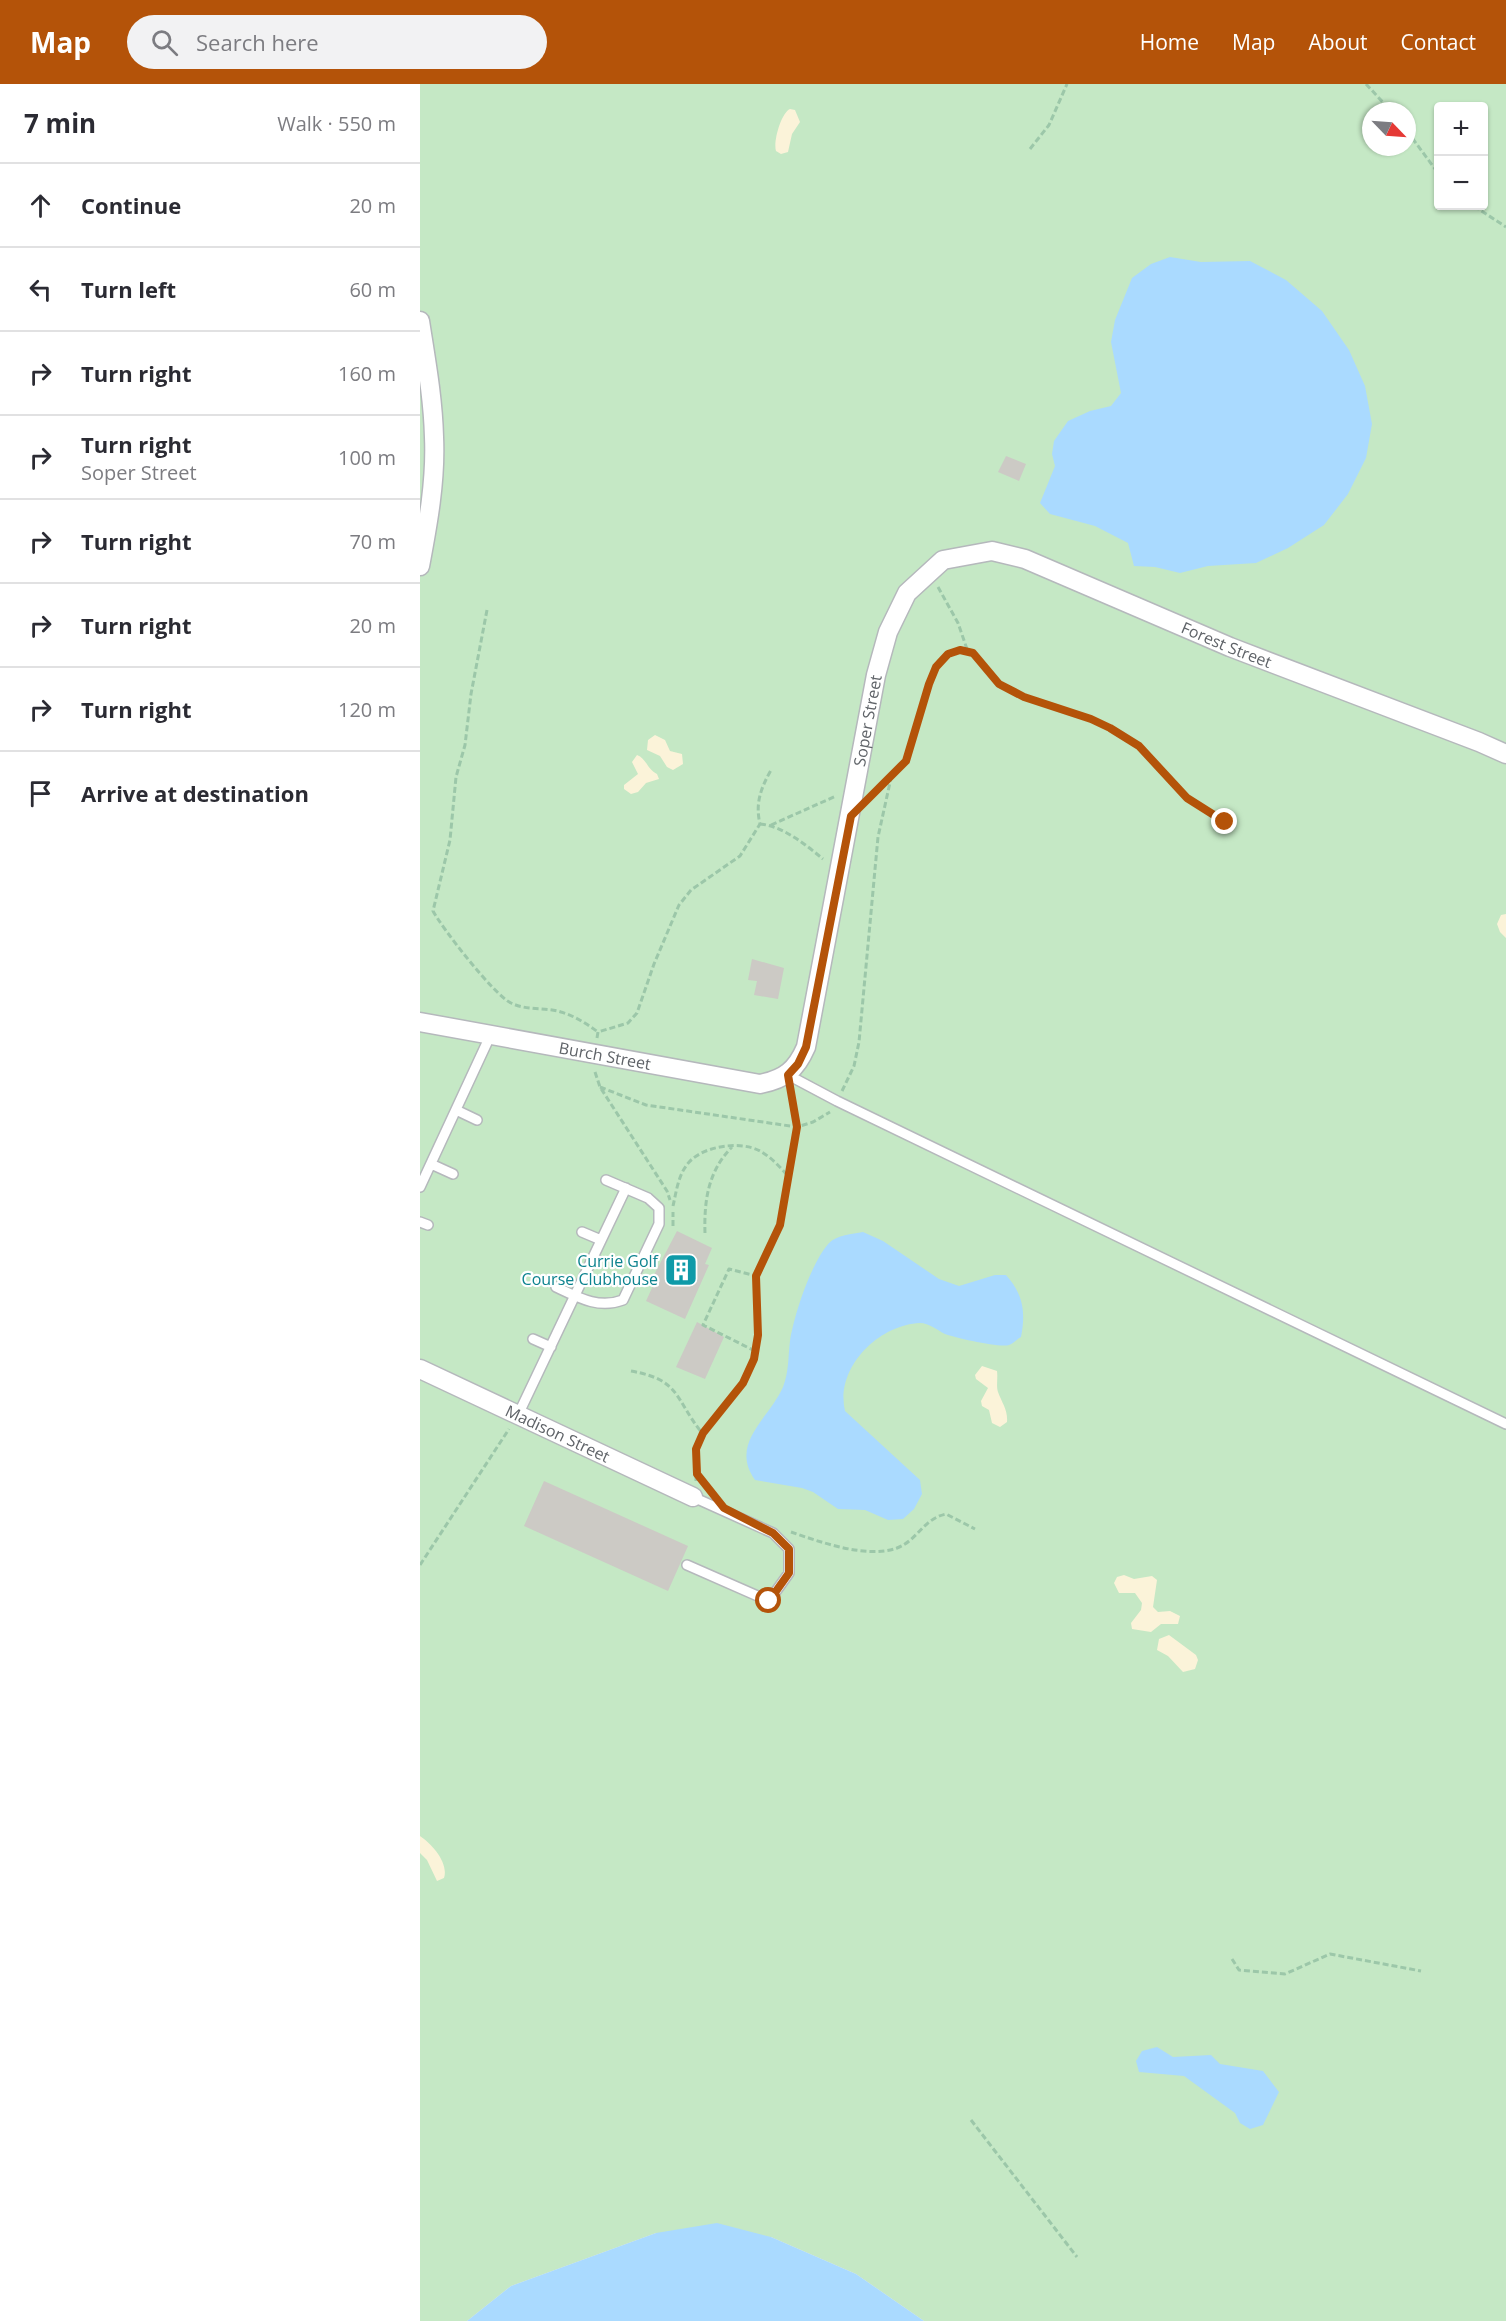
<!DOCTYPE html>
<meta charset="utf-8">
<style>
:root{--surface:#fff;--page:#f2f2f3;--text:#2b2b33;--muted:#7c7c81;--line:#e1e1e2;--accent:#b45309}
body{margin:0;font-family:"Open Sans",sans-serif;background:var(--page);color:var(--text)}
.controls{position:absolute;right:18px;top:18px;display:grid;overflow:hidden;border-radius:6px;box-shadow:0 2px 4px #0004}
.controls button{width:54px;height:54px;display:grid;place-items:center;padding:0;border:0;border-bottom:2px solid var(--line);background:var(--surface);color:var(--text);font:30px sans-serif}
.compass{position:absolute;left:942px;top:18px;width:54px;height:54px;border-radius:50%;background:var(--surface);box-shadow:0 2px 4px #0004;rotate:115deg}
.stop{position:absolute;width:18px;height:18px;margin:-14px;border:4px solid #b45309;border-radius:50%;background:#fff}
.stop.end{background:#b45309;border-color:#fff;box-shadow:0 2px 6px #0008}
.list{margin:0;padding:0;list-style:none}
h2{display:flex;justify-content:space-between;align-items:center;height:78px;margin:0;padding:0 24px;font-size:26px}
h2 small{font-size:20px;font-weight:400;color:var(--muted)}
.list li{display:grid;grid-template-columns:39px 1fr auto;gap:18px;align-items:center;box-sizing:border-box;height:84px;padding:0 24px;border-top:2px solid var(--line)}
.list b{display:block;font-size:22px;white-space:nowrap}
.list p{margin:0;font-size:20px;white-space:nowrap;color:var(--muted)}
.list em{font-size:20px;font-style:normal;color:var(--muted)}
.icon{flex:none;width:33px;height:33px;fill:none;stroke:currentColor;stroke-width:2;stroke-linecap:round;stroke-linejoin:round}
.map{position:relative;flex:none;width:1086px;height:2237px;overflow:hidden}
header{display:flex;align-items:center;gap:36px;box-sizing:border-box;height:84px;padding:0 30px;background:var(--accent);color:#fff}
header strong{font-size:28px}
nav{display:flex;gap:33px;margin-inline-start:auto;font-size:21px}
.search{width:420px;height:54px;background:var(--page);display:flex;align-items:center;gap:15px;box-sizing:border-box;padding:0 21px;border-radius:33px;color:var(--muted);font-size:22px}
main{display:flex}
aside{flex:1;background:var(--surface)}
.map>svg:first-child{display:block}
</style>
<header>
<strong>Map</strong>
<div class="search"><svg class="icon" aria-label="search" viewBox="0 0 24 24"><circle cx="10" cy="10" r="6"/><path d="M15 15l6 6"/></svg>Search here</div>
<nav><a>Home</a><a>Map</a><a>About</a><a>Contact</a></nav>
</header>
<main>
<aside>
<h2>7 min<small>Walk · 550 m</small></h2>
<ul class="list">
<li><svg class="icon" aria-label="ahead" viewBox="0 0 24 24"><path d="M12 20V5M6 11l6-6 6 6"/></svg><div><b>Continue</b></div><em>20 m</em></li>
<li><svg class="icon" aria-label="left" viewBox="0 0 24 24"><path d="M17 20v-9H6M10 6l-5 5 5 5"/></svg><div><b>Turn left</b></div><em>60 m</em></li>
<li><svg class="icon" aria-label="right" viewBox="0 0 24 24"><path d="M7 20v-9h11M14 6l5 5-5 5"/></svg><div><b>Turn right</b></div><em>160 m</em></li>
<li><svg class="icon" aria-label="right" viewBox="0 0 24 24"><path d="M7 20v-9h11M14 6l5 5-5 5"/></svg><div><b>Turn right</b><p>Soper Street</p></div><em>100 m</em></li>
<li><svg class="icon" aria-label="right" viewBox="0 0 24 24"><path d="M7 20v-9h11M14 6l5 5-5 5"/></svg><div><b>Turn right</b></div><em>70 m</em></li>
<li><svg class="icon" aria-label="right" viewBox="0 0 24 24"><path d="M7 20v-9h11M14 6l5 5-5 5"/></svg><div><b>Turn right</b></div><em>20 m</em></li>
<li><svg class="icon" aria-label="right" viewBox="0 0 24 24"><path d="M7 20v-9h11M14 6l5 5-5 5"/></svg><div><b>Turn right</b></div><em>120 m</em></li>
<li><svg class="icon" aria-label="arrive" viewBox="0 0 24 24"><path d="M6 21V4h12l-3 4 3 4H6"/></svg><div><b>Arrive at destination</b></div></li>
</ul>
</aside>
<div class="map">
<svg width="1086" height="2237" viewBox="0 0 1086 2237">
<rect width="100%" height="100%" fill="#f1efe8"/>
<path fill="#c5e8c5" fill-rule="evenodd" d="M 0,0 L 1086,0 L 1086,2237 L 504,2237 L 436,2190 L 351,2153 L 236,2149 L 91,2202 L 47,2237 L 0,2237 ZM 1018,22 L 1064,22 L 1064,122 L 1018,122 ZM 951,27 L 987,27 L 987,63 L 951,63 Z"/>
<path fill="#fbf3d9" d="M 370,25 L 375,26 L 380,38 L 372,50 L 368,68 L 361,70 L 356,67 C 353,58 361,29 370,25 Z
M 235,651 L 245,656 L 250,667 L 262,670 L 263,680 L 253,686 L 247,683 L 240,672 L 227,666 L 228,656 Z
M 217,671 C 226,674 227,685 237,690 L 239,695 L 226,699 L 218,708 L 211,710 L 204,705 L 204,701 L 218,690 L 212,678 Z
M 1086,830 L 1086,854 L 1080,848 L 1077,840 L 1081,831 Z
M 562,1282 L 577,1287 C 578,1294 576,1302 578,1308 C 582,1319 588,1326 587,1338 L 580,1343 L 572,1339 L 569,1326 L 562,1322 L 561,1317 L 568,1304 L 556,1295 L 555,1291 Z
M 704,1491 L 714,1495 L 732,1492 L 737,1496 L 733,1523 L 738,1528 L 750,1527 L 760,1532 L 758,1540 L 741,1540 L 731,1548 L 712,1545 L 711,1539 L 721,1526 L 722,1519 L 715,1509 L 699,1509 L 694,1499 L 697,1493 Z
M 749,1551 L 776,1571 L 778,1576 L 775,1585 L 763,1588 L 748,1572 L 737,1566 L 739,1555 Z
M 0,1752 C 12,1760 29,1779 24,1794 L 17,1797 L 7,1776 L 0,1769 Z"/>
<path fill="#aadaff" d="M 750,173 L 781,178 L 830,177 L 866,196 L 902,227 L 929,266 L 945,302 L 952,340 L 946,374 L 928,410 L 904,441 L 868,464 L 836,479 L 788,482 L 760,489 L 735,483 L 714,482 L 708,459 L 675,442 L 630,430 L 620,419 L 635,382 L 632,370 L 634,357 L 648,337 L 670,327 L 691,322 L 701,309 L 691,258 L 695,236 L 712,194 L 731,180 Z
M 443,1148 L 463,1157 L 519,1195 L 539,1202 L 575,1191 L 586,1191 C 603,1210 606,1228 601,1253 C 597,1255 593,1260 589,1261 C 580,1264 536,1254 525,1250 C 517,1246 509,1239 500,1239 C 457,1241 415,1285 425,1327 L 500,1396 L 502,1410 L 494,1425 L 483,1435 L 468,1436 L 445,1426 L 418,1425 L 393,1408 L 382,1404 L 335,1396 C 309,1359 349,1335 363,1303 C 369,1288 368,1273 370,1257 C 374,1231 391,1179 409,1159 C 417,1151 432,1150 443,1148 Z
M 737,1963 L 753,1973 L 791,1971 L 800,1980 L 843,1987 L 859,2008 L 843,2041 L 830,2045 L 820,2039 L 815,2029 L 764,1992 L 719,1988 L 716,1977 L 722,1967 Z
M 297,2139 L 351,2153 L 436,2190 L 504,2237 L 47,2237 L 91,2202 L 236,2149 Z"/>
<path fill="#cccac5" d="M 586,372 L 606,380 L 599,397 L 578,388 Z
M 332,875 L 364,884 L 358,915 L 334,911 L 337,897 L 328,896 Z
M 257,1147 L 292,1164 L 285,1180 L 289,1181 L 265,1235 L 226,1217 L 237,1193 L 234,1191 Z
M 277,1238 L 304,1253 L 285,1295 L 256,1283 Z
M 124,1397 L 268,1462 L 248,1507 L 104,1442 Z"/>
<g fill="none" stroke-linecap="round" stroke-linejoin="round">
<g stroke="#b5b8bc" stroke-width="12">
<path id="lane" d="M 368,991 L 417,1017 L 1086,1340
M 36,1026 L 57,1036
M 11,1080 L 33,1090
M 0,1103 L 71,950
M 0,1138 L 8,1141
M 162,1148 L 181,1156
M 136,1203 C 159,1214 179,1225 203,1216 L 239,1140 L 239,1124 L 228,1114 L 186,1096
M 113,1255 L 131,1263
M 98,1331 L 206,1104
M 267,1481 L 349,1517 L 369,1489 L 369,1465 L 353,1449 L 273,1413"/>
</g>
<g stroke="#b5b8bc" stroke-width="21">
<g id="street">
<path d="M 0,237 C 6,276 13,314 14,353 C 16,396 8,440 0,482"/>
<path id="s1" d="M 0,938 L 340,1000 C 365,995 376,986 386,963 L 456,591 L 468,548 L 487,509 L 523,476 L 572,467 L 605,475 L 810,563 L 1059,658 L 1086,670"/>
<path id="s2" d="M 0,1285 L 273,1413"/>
</g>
</g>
<path stroke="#9cc7a9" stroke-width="3" stroke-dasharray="6 3" stroke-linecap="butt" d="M 946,0 L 971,27
M 987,47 L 1018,89
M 610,65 L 629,41 L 647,0
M 1054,122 L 1086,143
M 518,503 L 538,539 L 548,568
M 67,526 L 51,610 L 45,661 L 36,693 L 30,756 L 13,827 C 22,844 74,911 91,919 C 107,927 125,923 141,928 C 155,932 167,940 178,948
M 450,714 L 486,677 L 516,583 L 528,570 L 540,566 L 553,569 L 579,600 L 604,613 L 671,635 L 719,662 L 767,714 L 805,738
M 340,740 C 363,742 386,761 403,775
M 351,741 L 416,712
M 177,954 L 178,948 L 208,939 L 217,929 L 234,880 L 259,821 L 271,806 L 320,772 L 340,740 C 335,719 341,704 351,686
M 175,988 L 180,1003 L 247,1107 L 250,1116
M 180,1003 L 226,1021 L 377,1043 L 393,1038 L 410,1028
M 422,1007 L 434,982 L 439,958 L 458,753 L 471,694
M 253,1122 C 256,1109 258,1093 266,1082 C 279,1062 320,1056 340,1067 C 351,1073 360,1083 368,1092
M 253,1142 L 253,1128
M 285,1149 C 284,1117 288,1087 312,1063
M 335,1267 L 283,1241 L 309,1185 L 336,1192
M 211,1287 C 261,1296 254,1314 282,1349
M 276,1397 L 276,1365 L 283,1349 L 323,1299 L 334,1275 L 338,1251 L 336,1192 L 360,1141 L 377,1043 L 371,1007
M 371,1448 C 400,1458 447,1475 477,1464 C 498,1456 503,1435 526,1430 L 555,1445
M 0,1481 L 89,1345
M 812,1875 L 819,1886 L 865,1890 L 910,1870 L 1001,1887
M 551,2036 L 657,2173"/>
<use href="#lane" stroke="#fff" stroke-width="9"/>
<use href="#street" stroke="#fff" stroke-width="18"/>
</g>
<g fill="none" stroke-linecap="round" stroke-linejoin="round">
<path stroke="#b45309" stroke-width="8" d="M 349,1517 L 369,1489 L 369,1465 L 353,1449 L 304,1424 L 277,1390 L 276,1365 L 283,1349 L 323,1299 L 334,1275 L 338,1251 L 336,1192 L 360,1141 L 377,1043 L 368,991 L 378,980 L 386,963 L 431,732 L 486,677 L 509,600 L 516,583 L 528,570 L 540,566 L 553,569 L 579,600 L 604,613 L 671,635 L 690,644 L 719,662 L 767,714 L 805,738"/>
</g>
<defs>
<g id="building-square" transform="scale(1.725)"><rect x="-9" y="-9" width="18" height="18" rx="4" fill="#0f9aa8" stroke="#fff"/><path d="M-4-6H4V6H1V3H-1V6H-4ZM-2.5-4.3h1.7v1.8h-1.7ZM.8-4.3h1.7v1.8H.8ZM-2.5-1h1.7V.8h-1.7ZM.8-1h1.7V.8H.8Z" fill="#fff"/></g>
</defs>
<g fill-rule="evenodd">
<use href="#building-square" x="261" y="1186"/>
</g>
<g text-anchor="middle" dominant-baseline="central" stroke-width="4.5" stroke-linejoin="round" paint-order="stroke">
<g font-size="16" fill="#5f6368" stroke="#fff">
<text stroke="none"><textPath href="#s1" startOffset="1226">Forest Street</textPath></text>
<text stroke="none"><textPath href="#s1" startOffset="740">Soper Street</textPath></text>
<text stroke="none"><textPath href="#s1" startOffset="188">Burch Street</textPath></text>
<text stroke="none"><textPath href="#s2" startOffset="152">Madison Street</textPath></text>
</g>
<g font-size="16" fill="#0d838f" stroke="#fff" text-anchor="end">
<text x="238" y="1177">Currie Golf<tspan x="238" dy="18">Course Clubhouse</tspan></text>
</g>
</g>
</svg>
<div class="controls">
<button>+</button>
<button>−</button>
</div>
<svg class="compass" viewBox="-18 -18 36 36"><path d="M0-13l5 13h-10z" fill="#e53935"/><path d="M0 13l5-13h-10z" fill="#7c7c81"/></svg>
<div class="stop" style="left:349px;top:1517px"></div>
<div class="stop end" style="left:805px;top:738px"></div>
</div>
</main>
